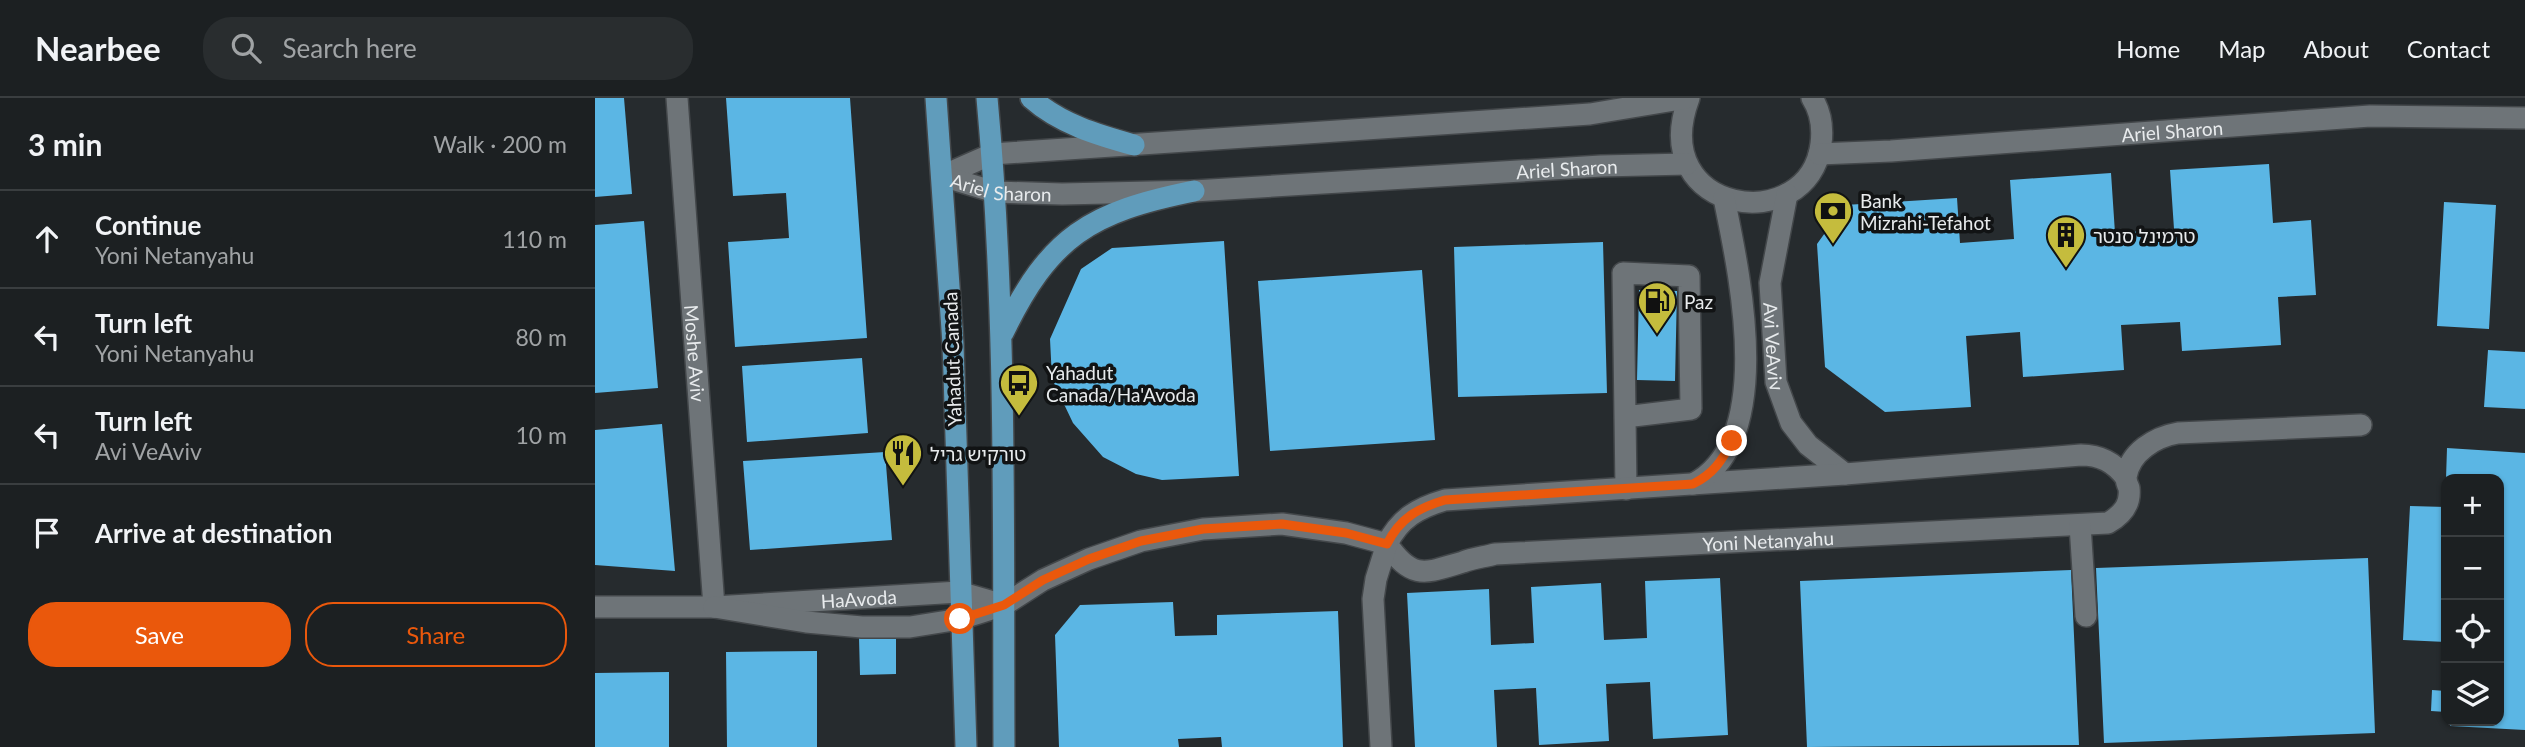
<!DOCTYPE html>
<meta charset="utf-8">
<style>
:root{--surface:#1c2022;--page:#292d2f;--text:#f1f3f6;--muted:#a0a3a5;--line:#3a3e40;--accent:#ea580c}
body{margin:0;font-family:Lato,"Noto Sans Hebrew",sans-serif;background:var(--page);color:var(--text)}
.controls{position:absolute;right:21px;bottom:21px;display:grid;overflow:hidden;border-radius:14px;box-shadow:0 2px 5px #0004}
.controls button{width:63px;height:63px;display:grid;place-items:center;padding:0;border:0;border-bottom:2px solid var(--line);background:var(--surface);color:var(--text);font:35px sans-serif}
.stop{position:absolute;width:21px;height:21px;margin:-16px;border:5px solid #ea580c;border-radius:50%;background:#fff}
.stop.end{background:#ea580c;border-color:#fff;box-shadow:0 2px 7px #0008}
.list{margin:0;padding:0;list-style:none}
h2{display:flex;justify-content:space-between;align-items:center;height:91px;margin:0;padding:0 28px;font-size:30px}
h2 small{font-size:23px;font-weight:400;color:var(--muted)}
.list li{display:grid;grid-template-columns:46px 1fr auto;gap:21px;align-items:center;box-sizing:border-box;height:98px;padding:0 28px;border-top:2px solid var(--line)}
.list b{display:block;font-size:26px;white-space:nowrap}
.list p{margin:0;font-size:23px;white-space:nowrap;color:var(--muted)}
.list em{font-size:23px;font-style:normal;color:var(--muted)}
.actions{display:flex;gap:14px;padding:21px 28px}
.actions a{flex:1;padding:16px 0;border:2px solid var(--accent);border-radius:28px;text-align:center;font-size:24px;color:var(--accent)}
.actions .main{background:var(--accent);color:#fff}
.icon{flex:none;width:38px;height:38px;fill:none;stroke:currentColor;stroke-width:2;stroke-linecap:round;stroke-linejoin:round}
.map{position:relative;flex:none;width:1930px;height:649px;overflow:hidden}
header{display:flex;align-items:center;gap:42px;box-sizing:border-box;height:98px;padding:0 35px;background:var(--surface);border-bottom:2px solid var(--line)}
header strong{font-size:33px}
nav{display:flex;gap:38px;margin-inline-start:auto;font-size:24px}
.search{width:490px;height:63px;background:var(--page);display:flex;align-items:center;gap:18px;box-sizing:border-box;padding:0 24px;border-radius:28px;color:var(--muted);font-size:26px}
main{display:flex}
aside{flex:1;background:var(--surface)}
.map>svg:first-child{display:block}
</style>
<header>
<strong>Nearbee</strong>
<div class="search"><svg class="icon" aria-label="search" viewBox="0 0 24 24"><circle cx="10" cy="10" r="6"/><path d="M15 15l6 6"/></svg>Search here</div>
<nav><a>Home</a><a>Map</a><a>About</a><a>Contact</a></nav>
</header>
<main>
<aside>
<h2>3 min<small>Walk · 200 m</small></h2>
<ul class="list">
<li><svg class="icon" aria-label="ahead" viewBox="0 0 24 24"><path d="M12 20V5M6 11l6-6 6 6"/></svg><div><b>Continue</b><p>Yoni Netanyahu</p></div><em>110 m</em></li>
<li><svg class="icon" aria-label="left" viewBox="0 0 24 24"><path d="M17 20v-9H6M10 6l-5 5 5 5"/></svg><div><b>Turn left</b><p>Yoni Netanyahu</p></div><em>80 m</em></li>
<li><svg class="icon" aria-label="left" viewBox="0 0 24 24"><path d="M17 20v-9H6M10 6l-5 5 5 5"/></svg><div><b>Turn left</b><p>Avi VeAviv</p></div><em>10 m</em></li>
<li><svg class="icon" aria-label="arrive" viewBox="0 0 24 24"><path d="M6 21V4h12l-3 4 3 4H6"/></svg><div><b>Arrive at destination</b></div></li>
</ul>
<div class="actions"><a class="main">Save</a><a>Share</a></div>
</aside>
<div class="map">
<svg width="1930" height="649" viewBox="0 0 1930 649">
<rect width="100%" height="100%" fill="#262b2e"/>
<path fill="#5bb6e4" d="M 0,0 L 29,0 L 37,96 L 0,99 Z
M 131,0 L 255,0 L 272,240 L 140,249 L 133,144 L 194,140 L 191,95 L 138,98 Z
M 1674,66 L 1678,125 L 1716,122 L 1721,197 L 1683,199 L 1686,247 L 1587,253 L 1585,224 L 1526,227 L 1529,272 L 1428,279 L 1425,234 L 1371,238 L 1376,309 L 1290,314 L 1230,269 L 1222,146 L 1250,107 L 1362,100 L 1365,145 L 1419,141 L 1415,82 L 1516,75 L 1520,135 L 1579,131 L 1575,72 Z
M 1849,104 L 1901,107 L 1894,231 L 1842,228 Z
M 49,123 L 63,290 L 0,295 L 0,127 Z
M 629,143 L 644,378 L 567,382 L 541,376 L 508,359 L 478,325 L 457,281 L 455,241 L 486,171 L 517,150 Z
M 1008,144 L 1012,295 L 863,299 L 859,149 Z
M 827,172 L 840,342 L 675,353 L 663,183 Z
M 1044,192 L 1082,193 L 1080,283 L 1042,282 Z
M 1893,252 L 1930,254 L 1930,311 L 1889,309 Z
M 267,260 L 273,335 L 152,344 L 147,268 Z
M 67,326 L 80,473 L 0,467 L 0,332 Z
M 1852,350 L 1930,355 L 1930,632 L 1855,628 L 1855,623 L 1904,623 L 1904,381 L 1851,381 Z
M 290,354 L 297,442 L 155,452 L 148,363 Z
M 1815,408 L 1851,409 L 1851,544 L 1808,542 Z
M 1773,460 L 1780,635 L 1509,645 L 1501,470 Z
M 1476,472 L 1484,647 L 1212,649 L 1205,483 Z
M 1125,480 L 1133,637 L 1058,641 L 1055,584 L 1011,586 L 1014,643 L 944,647 L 941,590 L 899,592 L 902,649 L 820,649 L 812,495 L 894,491 L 896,547 L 939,545 L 936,489 L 1006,485 L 1009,542 L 1052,540 L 1050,483 Z
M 578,504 L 580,538 L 622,537 L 622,517 L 743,513 L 748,649 L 627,649 L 626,639 L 583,641 L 584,649 L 464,649 L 460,537 L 485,507 Z
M 264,540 L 301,540 L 301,576 L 265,577 Z
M 222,553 L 222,649 L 132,649 L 131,554 Z
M 74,574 L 74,649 L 0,649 L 0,575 Z
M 1837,592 L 1851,593 L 1851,614 L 1836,613 Z"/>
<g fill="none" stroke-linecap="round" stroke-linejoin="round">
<g stroke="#43474a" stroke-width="24">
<g id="minor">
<path id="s1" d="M 82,0 L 119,509"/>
<path d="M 1094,0 C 1050,117 1214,140 1226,46 C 1228,30 1226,14 1217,0"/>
<path id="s2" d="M 1224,56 L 1296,53 L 1775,18 L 1930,20"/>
<path d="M 347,78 L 397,56 L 995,16 L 1092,0"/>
<path id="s3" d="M 347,78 L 400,94 L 467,96 L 599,93 L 1006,68 L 1092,66"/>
<path id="s4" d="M 1192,96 L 1175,185 L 1181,284 L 1196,325 L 1213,347 L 1250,376"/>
<path d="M 1030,319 L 1096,311 L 1094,178 L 1028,175 L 1031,391"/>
<path id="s5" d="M 1531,380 C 1519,364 1505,357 1486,357 L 1250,376 L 850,402 C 823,410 805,420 792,446 C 818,483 830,475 868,464 C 878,460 889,459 900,456 L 1513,425 C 1527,417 1536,407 1534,390 C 1533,388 1531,382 1531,379 C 1535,354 1560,339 1583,335 L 1766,327"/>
<path d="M 1098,386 C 1182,343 1144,174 1129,100"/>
<path d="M 1485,427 L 1491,518"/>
<path id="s6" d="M 0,509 L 119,509 L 364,494 L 409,507"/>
<path d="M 119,509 L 211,524 L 267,529 L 315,529 L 365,521 L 409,507 L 448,482 L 494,461 L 546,443 L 608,431 L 687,426 L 751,435 L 792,446 L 781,481 L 778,501 L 786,649"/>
</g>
</g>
<g stroke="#43474a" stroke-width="24">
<path id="major" d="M 341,0 L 358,246 L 371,649
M 392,0 C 412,216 408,432 409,649
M 436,0 C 465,26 503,37 539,47
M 408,235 C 455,138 495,114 599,93"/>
</g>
<use href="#minor" stroke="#6e7478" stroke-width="21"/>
<use href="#major" stroke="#609cbb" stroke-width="21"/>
</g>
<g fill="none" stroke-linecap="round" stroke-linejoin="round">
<path stroke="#ea580c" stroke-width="9" d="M 365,521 L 409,507 L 448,482 L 494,461 L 546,443 L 608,431 L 687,426 L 751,435 L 792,446 C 805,420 823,410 850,402 L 1098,386 C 1118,376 1127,363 1137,343"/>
</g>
<defs>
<g id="bank-pin" transform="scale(2.0125)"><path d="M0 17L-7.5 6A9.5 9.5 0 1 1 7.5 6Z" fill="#c5bc3d" stroke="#111314"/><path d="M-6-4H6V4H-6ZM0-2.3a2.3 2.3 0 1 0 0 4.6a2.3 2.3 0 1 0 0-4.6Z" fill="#111"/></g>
<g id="building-pin" transform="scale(2.0125)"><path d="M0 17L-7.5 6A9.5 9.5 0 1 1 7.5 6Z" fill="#c5bc3d" stroke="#111314"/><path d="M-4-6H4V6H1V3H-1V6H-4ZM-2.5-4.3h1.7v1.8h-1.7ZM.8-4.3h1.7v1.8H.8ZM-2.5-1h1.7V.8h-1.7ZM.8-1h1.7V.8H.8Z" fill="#111"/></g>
<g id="fuel-pin" transform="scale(2.0125)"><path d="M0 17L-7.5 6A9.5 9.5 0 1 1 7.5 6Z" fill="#c5bc3d" stroke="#111314"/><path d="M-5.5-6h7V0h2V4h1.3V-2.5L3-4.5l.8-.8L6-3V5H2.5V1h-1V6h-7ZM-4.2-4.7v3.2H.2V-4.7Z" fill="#111"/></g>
<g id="bus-pin" transform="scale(2.0125)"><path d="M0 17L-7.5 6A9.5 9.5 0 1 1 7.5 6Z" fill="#c5bc3d" stroke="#111314"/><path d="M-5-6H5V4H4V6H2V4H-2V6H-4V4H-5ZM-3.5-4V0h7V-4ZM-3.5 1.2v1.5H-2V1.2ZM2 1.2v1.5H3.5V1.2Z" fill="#111"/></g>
<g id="restaurant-pin" transform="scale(2.0125)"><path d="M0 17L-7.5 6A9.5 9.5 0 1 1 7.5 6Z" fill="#c5bc3d" stroke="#111314"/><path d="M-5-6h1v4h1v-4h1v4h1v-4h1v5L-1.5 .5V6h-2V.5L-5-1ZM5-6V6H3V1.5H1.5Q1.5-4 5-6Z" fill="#111"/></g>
</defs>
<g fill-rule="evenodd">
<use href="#bank-pin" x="1238" y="113"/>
<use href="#building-pin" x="1471" y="137"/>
<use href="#fuel-pin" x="1062" y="203"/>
<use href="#bus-pin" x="424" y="285"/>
<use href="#restaurant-pin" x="308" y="355"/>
</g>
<g text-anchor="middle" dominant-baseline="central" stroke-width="7" stroke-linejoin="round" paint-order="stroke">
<g font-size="19" fill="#e8ebed" stroke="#111314">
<text stroke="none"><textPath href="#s2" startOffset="354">Ariel Sharon</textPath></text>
<text stroke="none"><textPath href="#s3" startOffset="628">Ariel Sharon</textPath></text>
<text stroke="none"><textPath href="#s3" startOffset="61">Ariel Sharon</textPath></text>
<text stroke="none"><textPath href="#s4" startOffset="154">Avi VeAviv</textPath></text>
<text stroke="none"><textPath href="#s1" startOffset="256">Moshe Aviv</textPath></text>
<text transform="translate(357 261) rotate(-92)">Yahadut Canada</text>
<text stroke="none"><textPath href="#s5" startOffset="1160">Yoni Netanyahu</textPath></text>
<text stroke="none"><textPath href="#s6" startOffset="264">HaAvoda</textPath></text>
</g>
<g font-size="19" fill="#e8ebed" stroke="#111314" text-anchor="start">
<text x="1265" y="102">Bank<tspan x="1265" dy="22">Mizrahi-Tefahot</tspan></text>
<text x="1498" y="137">טרמינל סנטר</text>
<text x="1089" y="203">Paz</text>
<text x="451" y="274">Yahadut<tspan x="451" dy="22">Canada/Ha'Avoda</tspan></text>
<text x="335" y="355">טורקיש גריל</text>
</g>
</g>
</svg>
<div class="controls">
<button>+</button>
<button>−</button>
<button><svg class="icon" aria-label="locate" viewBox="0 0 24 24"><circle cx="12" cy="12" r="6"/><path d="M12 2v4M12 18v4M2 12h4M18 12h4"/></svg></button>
<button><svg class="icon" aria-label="layers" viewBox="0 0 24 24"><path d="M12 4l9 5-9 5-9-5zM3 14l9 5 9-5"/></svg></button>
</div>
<div class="stop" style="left:365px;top:521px"></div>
<div class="stop end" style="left:1137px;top:343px"></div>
</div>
</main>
